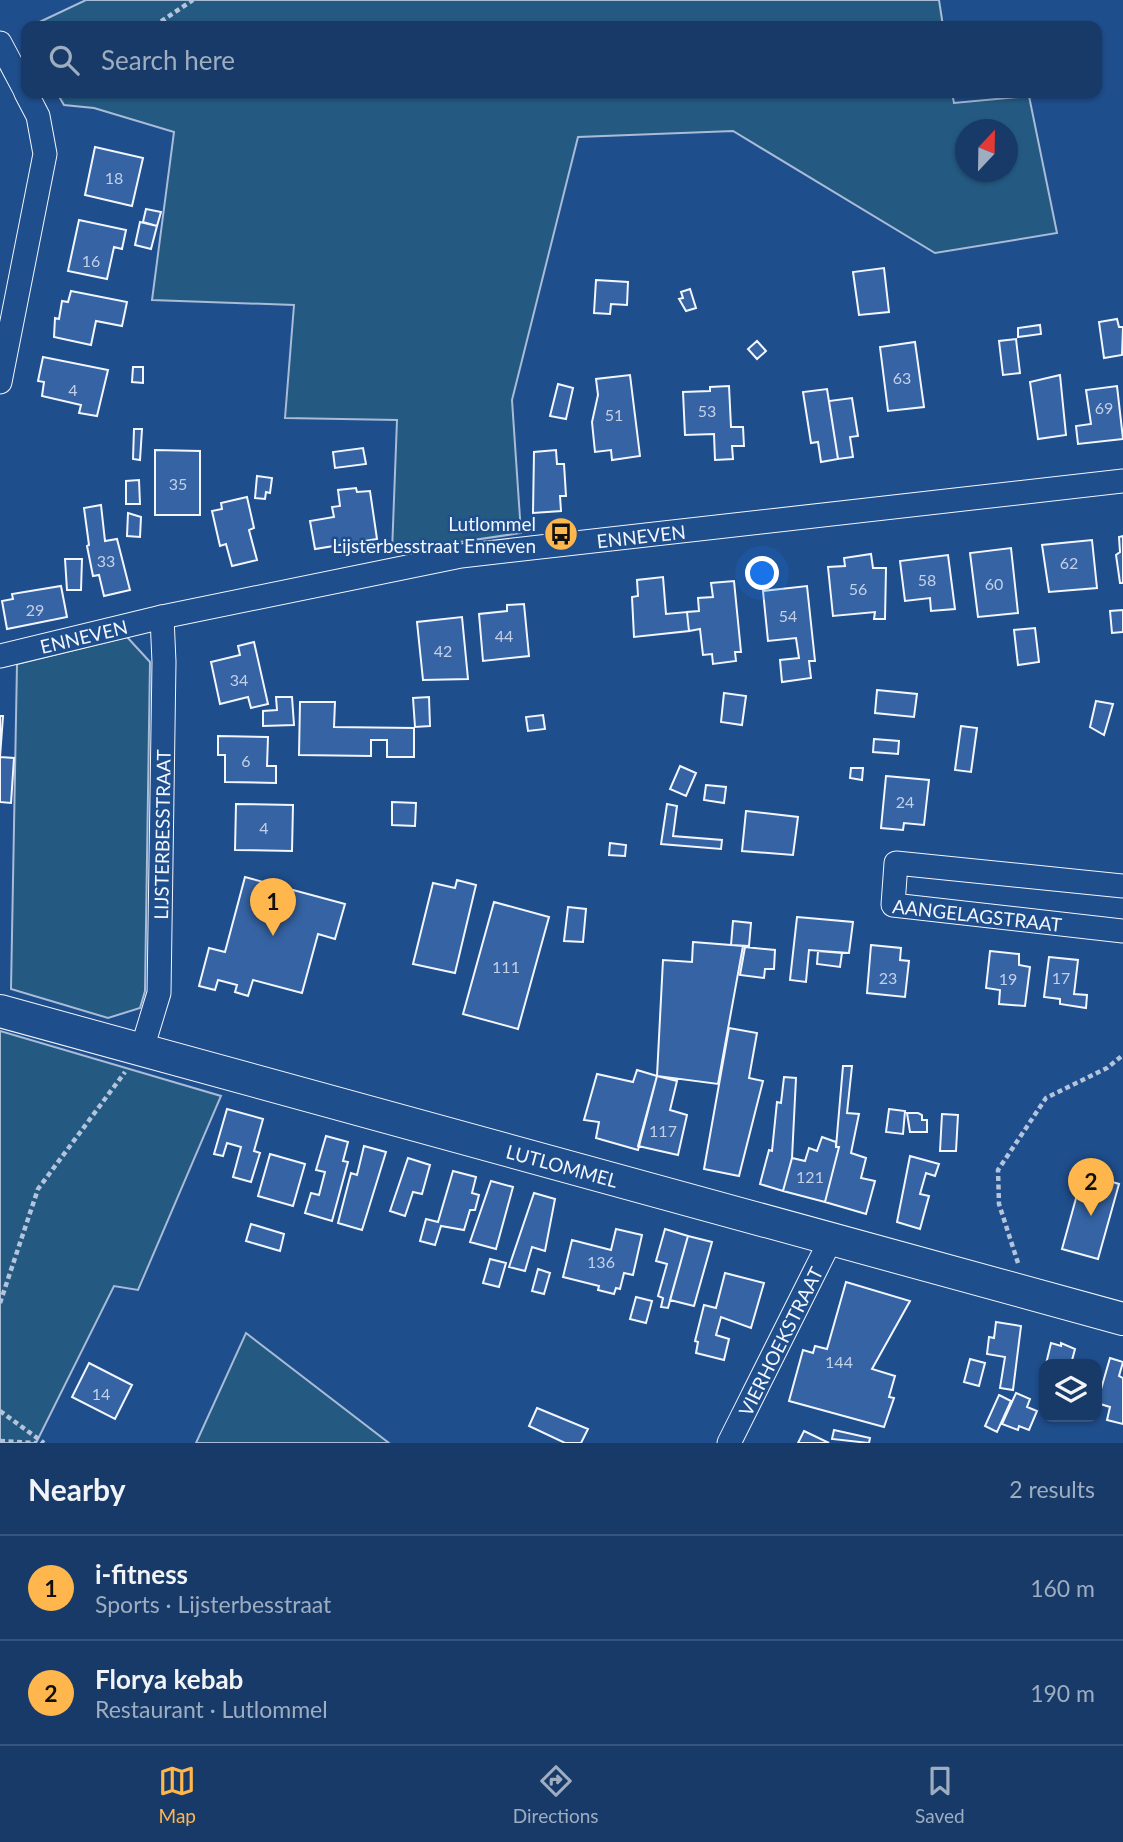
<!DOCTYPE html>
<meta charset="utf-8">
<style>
:root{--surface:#173a69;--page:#20416f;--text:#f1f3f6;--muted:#9eadc0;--line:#36547d;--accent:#ffb74d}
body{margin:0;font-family:Lato,sans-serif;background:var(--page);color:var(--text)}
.controls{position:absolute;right:21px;bottom:21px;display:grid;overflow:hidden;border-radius:14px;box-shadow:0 2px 5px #0004}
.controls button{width:63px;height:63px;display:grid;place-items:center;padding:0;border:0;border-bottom:2px solid var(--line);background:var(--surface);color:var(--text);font:35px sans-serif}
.compass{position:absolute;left:955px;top:119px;width:63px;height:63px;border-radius:50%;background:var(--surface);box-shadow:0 2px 5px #0004;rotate:22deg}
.you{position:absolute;left:763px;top:574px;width:24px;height:24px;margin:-18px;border:5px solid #fff;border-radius:50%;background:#1a73e8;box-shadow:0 0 0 10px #1a73e833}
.badge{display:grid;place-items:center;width:46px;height:46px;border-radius:50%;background:var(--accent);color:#111;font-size:23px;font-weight:700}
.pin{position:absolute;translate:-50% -58px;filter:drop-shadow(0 2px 4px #0008)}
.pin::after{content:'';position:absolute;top:37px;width:24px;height:21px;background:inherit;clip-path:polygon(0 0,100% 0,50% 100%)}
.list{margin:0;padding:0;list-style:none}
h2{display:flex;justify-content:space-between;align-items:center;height:91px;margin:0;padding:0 28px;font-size:30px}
h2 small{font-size:23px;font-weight:400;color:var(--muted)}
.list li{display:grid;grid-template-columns:46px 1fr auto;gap:21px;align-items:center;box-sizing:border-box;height:105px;padding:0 28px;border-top:2px solid var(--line)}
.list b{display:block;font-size:26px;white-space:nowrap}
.list p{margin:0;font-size:23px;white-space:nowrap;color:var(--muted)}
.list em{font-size:23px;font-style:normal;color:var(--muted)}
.icon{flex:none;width:38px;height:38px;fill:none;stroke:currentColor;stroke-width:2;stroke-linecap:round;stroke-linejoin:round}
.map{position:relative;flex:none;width:1123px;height:1443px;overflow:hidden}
.search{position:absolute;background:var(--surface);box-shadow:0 2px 5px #0004;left:21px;right:21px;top:21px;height:77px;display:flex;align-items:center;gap:18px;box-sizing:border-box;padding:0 24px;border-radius:14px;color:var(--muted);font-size:26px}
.sheet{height:301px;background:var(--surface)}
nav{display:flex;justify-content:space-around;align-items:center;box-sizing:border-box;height:98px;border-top:2px solid var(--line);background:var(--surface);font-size:19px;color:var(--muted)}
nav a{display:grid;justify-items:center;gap:4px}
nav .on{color:var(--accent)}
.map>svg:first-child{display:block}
</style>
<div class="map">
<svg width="1123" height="1443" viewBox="0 0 1123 1443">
<rect width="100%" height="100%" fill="#1f4e8c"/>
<path fill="#245a82" stroke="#a8bbd7" stroke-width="2" fill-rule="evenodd" d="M 86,0 L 939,0 L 943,26 L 31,26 Z
M 57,93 L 952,93 L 954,103 L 1029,96 L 1057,233 L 935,253 L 733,131 L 578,137 L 512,400 L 521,533 L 392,552 L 397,420 L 285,418 L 294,305 L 152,300 L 174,132 L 94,108 L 64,105 ZM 965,130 L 1007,130 L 1007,172 L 965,172 Z
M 127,637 L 150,662 L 145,991 L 140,1008 L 108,1018 L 11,989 L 17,664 Z
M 0,1031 L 221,1096 L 138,1290 L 114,1286 L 36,1443 L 0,1443 Z
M 246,1333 L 389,1443 L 196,1443 Z"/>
<path fill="#3563a3" stroke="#f2f6ff" stroke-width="2" d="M 95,147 L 143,158 L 132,206 L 85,195 Z
M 146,209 L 161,212 L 157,226 L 143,222 Z
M 79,220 L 126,230 L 122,249 L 114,247 L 107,279 L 68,271 Z
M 140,222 L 157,226 L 151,249 L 135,245 Z
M 884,268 L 889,312 L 859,315 L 853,272 Z
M 596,280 L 628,282 L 627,305 L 611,304 L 610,314 L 594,313 Z
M 690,289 L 696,308 L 686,311 L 679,299 L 683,298 L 681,292 Z
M 71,291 L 127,302 L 122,326 L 96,321 L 91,345 L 54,337 L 55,318 L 59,319 L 62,301 L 68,302 Z
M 1117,319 L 1119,327 L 1123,327 L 1122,355 L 1104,358 L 1099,322 Z
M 1040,325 L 1041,334 L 1018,337 L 1018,328 Z
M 1016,339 L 1020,373 L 1003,375 L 999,341 Z
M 757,341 L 766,351 L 757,359 L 748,349 Z
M 915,342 L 924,407 L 888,411 L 880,347 Z
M 43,357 L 108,370 L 97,416 L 79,413 L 81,405 L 42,396 L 44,382 L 38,381 Z
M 133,367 L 143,367 L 143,383 L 132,382 Z
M 630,375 L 640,456 L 612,460 L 611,450 L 595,452 L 592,422 L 598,395 L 596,379 Z
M 1060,375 L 1066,435 L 1038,439 L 1030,382 Z
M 558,384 L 573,388 L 566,419 L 550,416 Z
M 729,386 L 731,427 L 743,427 L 744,446 L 732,446 L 733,459 L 715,460 L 714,434 L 685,435 L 683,392 L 710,391 L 710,387 Z
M 1117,386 L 1123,439 L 1078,444 L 1076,426 L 1091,424 L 1086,390 Z
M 827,389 L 838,459 L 821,462 L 818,442 L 811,443 L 803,392 Z
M 852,398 L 858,436 L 850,437 L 853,457 L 838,459 L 829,401 Z
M 134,429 L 142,429 L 140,460 L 133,459 Z
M 363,448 L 366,464 L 335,468 L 333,452 Z
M 155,450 L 200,451 L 200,515 L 155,515 Z
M 556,450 L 557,464 L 564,464 L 566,496 L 560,496 L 561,511 L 533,513 L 534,452 Z
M 257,476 L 272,478 L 270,493 L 266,492 L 265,499 L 255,498 Z
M 139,480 L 140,504 L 126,504 L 126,481 Z
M 356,488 L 357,492 L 370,491 L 377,539 L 315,549 L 310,521 L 334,517 L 332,507 L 340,506 L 338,490 Z
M 247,497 L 254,528 L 249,530 L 257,560 L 232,566 L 226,544 L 220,546 L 212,511 L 222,509 L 221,503 Z
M 101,505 L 105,541 L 117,539 L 130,590 L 104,596 L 99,575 L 93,576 L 87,546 L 89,545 L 84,508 Z
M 128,513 L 141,517 L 140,537 L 127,536 Z
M 1123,536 L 1123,583 L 1120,583 L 1116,555 L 1120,552 L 1119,537 Z
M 1092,540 L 1097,588 L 1049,592 L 1042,545 Z
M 1011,548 L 1018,613 L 978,617 L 970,553 Z
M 871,554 L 873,568 L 886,568 L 885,619 L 874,619 L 875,612 L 833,616 L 828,567 L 845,566 L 844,558 Z
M 948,555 L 955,609 L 931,611 L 930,598 L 905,601 L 900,561 Z
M 65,559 L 82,559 L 81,590 L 67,590 Z
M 663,577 L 666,614 L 687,612 L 689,631 L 634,637 L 632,597 L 638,596 L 637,580 Z
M 734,581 L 741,652 L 735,652 L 736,661 L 713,664 L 712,654 L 703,655 L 700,629 L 689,631 L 687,612 L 699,611 L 698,598 L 713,597 L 711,583 Z
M 61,586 L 67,617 L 7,629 L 2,601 L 13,599 L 12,594 Z
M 807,586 L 815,661 L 809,661 L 811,678 L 782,682 L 780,660 L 799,658 L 796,638 L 768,641 L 763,591 Z
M 524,604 L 529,656 L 483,661 L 479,614 L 507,611 L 507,605 Z
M 1123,610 L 1123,632 L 1112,633 L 1110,611 Z
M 462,617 L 468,679 L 423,680 L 417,622 Z
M 1035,628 L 1039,662 L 1018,665 L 1014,630 Z
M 254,642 L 268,704 L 251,708 L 248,697 L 220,704 L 211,662 L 240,655 L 238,646 Z
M 877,690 L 917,694 L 914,717 L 875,713 Z
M 724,693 L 746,696 L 742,725 L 721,722 Z
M 276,697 L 292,697 L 294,725 L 263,726 L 263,711 L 277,710 Z
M 429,697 L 430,726 L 415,727 L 413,698 Z
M 1096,701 L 1113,704 L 1104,735 L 1090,727 Z
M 300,702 L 335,702 L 334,727 L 414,728 L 414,757 L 387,757 L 387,740 L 371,740 L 371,756 L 299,755 Z
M 543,715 L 545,729 L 528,731 L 526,717 Z
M 0,716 L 3,716 L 0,757 L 14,758 L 11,803 L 0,802 Z
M 961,726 L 977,728 L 971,772 L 955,770 Z
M 218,736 L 268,737 L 267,766 L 276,766 L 276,783 L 225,782 L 225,755 L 218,755 Z
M 874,739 L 899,741 L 898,754 L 873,752 Z
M 680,766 L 696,773 L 686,796 L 670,789 Z
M 851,768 L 863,768 L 862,780 L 850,778 Z
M 886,776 L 929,780 L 924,825 L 904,823 L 903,830 L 881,828 Z
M 706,785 L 726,787 L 724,803 L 704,800 Z
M 392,802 L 416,803 L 415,826 L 392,825 Z
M 236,804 L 293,805 L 292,851 L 235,850 Z
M 667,804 L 677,806 L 673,836 L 722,840 L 721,849 L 661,844 Z
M 746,811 L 798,817 L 793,855 L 742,851 Z
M 610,843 L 626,845 L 625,856 L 609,855 Z
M 245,877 L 345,904 L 335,939 L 318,934 L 302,993 L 253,980 L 248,996 L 235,992 L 237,985 L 218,980 L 215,990 L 199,986 L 209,948 L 225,952 Z
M 457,880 L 476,885 L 455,973 L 413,964 L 433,883 L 455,888 Z
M 494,902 L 549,917 L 518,1029 L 463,1014 Z
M 568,907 L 586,909 L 583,942 L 564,941 Z
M 797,917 L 853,922 L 849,953 L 809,950 L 806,982 L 790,980 Z
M 733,921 L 751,923 L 749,946 L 731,945 Z
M 693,942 L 743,946 L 718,1084 L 657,1076 L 663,960 L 692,962 Z
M 871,945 L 901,948 L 900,960 L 909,961 L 905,997 L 867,993 Z
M 745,947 L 775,950 L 774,969 L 765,969 L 764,978 L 740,975 Z
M 818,951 L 842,953 L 840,967 L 817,964 Z
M 990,951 L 1019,954 L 1019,965 L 1030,967 L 1025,1006 L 999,1004 L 1000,990 L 986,988 Z
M 1049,957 L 1078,960 L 1074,994 L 1087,995 L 1086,1008 L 1060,1004 L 1060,999 L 1044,997 Z
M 729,1028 L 757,1033 L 749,1078 L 763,1081 L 739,1176 L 704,1169 Z
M 843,1066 L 852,1066 L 847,1113 L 859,1114 L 851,1153 L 866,1158 L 861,1178 L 875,1181 L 866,1214 L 825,1202 L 839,1147 L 836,1147 Z
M 637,1070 L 657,1076 L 638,1150 L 596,1138 L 599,1122 L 584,1120 L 597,1074 L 633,1082 Z
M 657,1076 L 677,1081 L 670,1110 L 687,1115 L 678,1155 L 638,1146 Z
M 784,1077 L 796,1078 L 792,1158 L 783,1191 L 760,1184 L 769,1150 L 772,1151 L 777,1102 L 781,1103 Z
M 227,1109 L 263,1119 L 254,1151 L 260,1153 L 251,1182 L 233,1177 L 241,1147 L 227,1143 L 223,1156 L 214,1154 Z
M 889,1109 L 905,1111 L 903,1134 L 886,1132 Z
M 907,1113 L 918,1113 L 922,1115 L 922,1120 L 927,1120 L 927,1132 L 910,1132 Z
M 942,1114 L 958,1115 L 956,1151 L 940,1151 Z
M 326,1136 L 348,1142 L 343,1161 L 348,1162 L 332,1221 L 305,1213 L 311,1193 L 319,1195 L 325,1172 L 316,1170 Z
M 822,1137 L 836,1142 L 836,1147 L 839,1147 L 825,1202 L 783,1191 L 792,1158 L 805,1161 L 809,1148 L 817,1151 Z
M 364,1146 L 386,1152 L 362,1230 L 338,1223 L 351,1173 L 357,1175 Z
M 270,1154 L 305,1164 L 293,1206 L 258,1196 Z
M 910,1156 L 939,1164 L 935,1176 L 926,1173 L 920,1194 L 929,1196 L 920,1229 L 897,1222 Z
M 408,1158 L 430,1165 L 422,1194 L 413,1192 L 405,1216 L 390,1211 Z
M 453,1171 L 476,1177 L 472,1193 L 479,1195 L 475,1210 L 470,1210 L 464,1230 L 441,1226 L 435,1245 L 420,1241 L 426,1219 L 438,1222 Z
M 1083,1173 L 1119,1184 L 1098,1259 L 1062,1249 Z
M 491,1181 L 513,1187 L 496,1249 L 470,1242 Z
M 534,1193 L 555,1199 L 545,1251 L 532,1247 L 525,1271 L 509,1267 Z
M 251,1224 L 284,1234 L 280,1251 L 246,1241 Z
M 616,1229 L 642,1235 L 633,1275 L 624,1273 L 620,1289 L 616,1288 L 614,1294 L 598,1290 L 599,1286 L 563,1277 L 572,1240 L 611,1250 Z
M 665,1229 L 688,1236 L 668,1308 L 661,1307 L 663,1298 L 658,1296 L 667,1264 L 656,1261 Z
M 688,1236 L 712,1242 L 694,1306 L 670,1300 Z
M 490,1259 L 506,1263 L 499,1287 L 483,1283 Z
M 538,1269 L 550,1273 L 544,1294 L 532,1291 Z
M 725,1273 L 764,1283 L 751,1328 L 721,1317 L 716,1335 L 729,1339 L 724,1360 L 696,1353 L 698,1342 L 695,1341 L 704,1305 L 716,1308 Z
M 846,1282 L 910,1301 L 872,1369 L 895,1376 L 889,1397 L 894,1398 L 884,1427 L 789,1401 L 803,1350 L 813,1353 L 815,1346 L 827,1349 Z
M 636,1297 L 652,1301 L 646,1323 L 630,1319 Z
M 996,1322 L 1021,1326 L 1013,1390 L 1000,1388 L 1005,1357 L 987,1354 L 989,1337 L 994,1338 Z
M 1051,1343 L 1061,1346 L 1061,1343 L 1075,1349 L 1071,1364 L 1046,1364 Z
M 1110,1358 L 1123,1362 L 1119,1376 L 1123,1378 L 1123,1424 L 1107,1420 L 1110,1407 L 1097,1403 Z
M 970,1359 L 985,1363 L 979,1386 L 964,1382 Z
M 89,1363 L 132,1385 L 115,1419 L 72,1397 Z
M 1016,1393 L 1030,1399 L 1027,1407 L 1037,1411 L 1029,1430 L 1019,1426 L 1018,1430 L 1002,1424 Z
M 999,1395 L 1011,1401 L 997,1432 L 985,1426 Z
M 537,1408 L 588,1429 L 581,1443 L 565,1443 L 529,1426 Z
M 834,1430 L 870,1438 L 869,1443 L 832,1439 Z
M 804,1431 L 829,1443 L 798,1443 Z"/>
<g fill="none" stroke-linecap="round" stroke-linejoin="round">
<g stroke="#f2f6ff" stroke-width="25">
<g id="street">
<path d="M 0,43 L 26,92"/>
<path d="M 0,382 L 45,154 L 38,116 L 26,93"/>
<path id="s1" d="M 0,656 L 162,617 L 461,556 L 1123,481"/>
<path id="s2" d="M 1123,886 L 896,863 L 893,905 L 1123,931"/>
<path id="s3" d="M 142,1049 L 159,993 L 164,662 L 162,617"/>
<path id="s4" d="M 729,1443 L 831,1239"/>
</g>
</g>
<g stroke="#f2f6ff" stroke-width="34">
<g id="secondary">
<path id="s5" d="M 0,1011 L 1123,1319"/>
</g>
</g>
<path stroke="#b3c4dc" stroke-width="4.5" stroke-dasharray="5 3.5" stroke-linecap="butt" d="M 154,26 L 193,0
M 1018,1263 L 999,1204 L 998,1170 L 1046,1098 L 1107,1068 L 1123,1055
M 0,1303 L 38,1189 L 125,1072
M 0,1411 L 44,1443
M 0,1441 L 36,1443"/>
<use href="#street" stroke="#1f4e8c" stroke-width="23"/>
<use href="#secondary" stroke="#1f4e8c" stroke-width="32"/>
</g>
<defs>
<g id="bus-disc" transform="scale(1.75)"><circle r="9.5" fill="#ffb74d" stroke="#1f4e8c"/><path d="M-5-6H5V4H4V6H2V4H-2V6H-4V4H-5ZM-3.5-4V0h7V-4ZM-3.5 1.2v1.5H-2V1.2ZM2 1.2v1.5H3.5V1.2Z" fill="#111"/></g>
</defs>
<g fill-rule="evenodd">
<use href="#bus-disc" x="561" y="534"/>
</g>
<g text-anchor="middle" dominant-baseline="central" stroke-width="5" stroke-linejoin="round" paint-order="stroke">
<g font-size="16" fill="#c3d1e8">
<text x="114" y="177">18</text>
<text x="91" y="260">16</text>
<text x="902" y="377">63</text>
<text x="73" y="389">4</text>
<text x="1104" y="407">69</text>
<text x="707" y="410">53</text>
<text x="614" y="414">51</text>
<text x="178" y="483">35</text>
<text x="106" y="560">33</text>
<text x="1069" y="562">62</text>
<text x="927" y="579">58</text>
<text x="994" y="583">60</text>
<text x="858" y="588">56</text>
<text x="35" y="609">29</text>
<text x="788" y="615">54</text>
<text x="504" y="635">44</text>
<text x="443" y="650">42</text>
<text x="239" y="679">34</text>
<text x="246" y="760">6</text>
<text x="905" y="801">24</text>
<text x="264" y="827">4</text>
<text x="506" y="966">111</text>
<text x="888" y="977">23</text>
<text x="1061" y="977">17</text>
<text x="1008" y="978">19</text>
<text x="663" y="1130">117</text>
<text x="810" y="1176">121</text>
<text x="601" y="1261">136</text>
<text x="839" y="1361">144</text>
<text x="101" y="1393">14</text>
</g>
<g font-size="19" fill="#f2f6ff" stroke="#1f4e8c" text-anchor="end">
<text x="536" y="523">Lutlommel<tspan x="536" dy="22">Lijsterbesstraat Enneven</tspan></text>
</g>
<g font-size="19" fill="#f2f6ff" stroke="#1f4e8c">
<text stroke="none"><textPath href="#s1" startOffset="653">ENNEVEN</textPath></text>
<text stroke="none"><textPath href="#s1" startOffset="86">ENNEVEN</textPath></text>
<text stroke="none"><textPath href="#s3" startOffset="217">LIJSTERBESSTRAAT</textPath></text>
<text stroke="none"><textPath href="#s2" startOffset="355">AANGELAGSTRAAT</textPath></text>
<text stroke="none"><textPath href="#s5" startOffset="583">LUTLOMMEL</textPath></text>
<text stroke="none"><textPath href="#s4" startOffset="114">VIERHOEKSTRAAT</textPath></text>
</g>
</g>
</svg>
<div class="controls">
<button><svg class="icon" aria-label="layers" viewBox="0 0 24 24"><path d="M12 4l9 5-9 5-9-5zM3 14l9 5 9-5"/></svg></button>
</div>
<svg class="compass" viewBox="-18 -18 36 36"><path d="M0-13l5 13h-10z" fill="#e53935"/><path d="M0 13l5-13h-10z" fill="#9eadc0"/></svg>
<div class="you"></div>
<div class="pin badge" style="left:273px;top:936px">1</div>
<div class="pin badge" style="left:1091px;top:1216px">2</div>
<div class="search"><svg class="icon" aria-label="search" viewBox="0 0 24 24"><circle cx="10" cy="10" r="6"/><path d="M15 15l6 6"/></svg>Search here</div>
</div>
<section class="sheet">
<h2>Nearby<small>2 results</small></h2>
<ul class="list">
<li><span class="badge">1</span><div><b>i-fitness</b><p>Sports · Lijsterbesstraat</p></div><em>160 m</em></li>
<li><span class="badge">2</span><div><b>Florya kebab</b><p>Restaurant · Lutlommel</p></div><em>190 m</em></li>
</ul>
</section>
<nav>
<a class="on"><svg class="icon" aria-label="map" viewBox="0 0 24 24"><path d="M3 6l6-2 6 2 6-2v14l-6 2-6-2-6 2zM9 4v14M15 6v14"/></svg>Map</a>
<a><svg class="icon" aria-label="directions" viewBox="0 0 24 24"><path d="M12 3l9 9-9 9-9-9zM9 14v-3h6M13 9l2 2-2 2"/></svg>Directions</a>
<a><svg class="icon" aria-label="saved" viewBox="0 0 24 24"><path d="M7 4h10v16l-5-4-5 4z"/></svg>Saved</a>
</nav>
